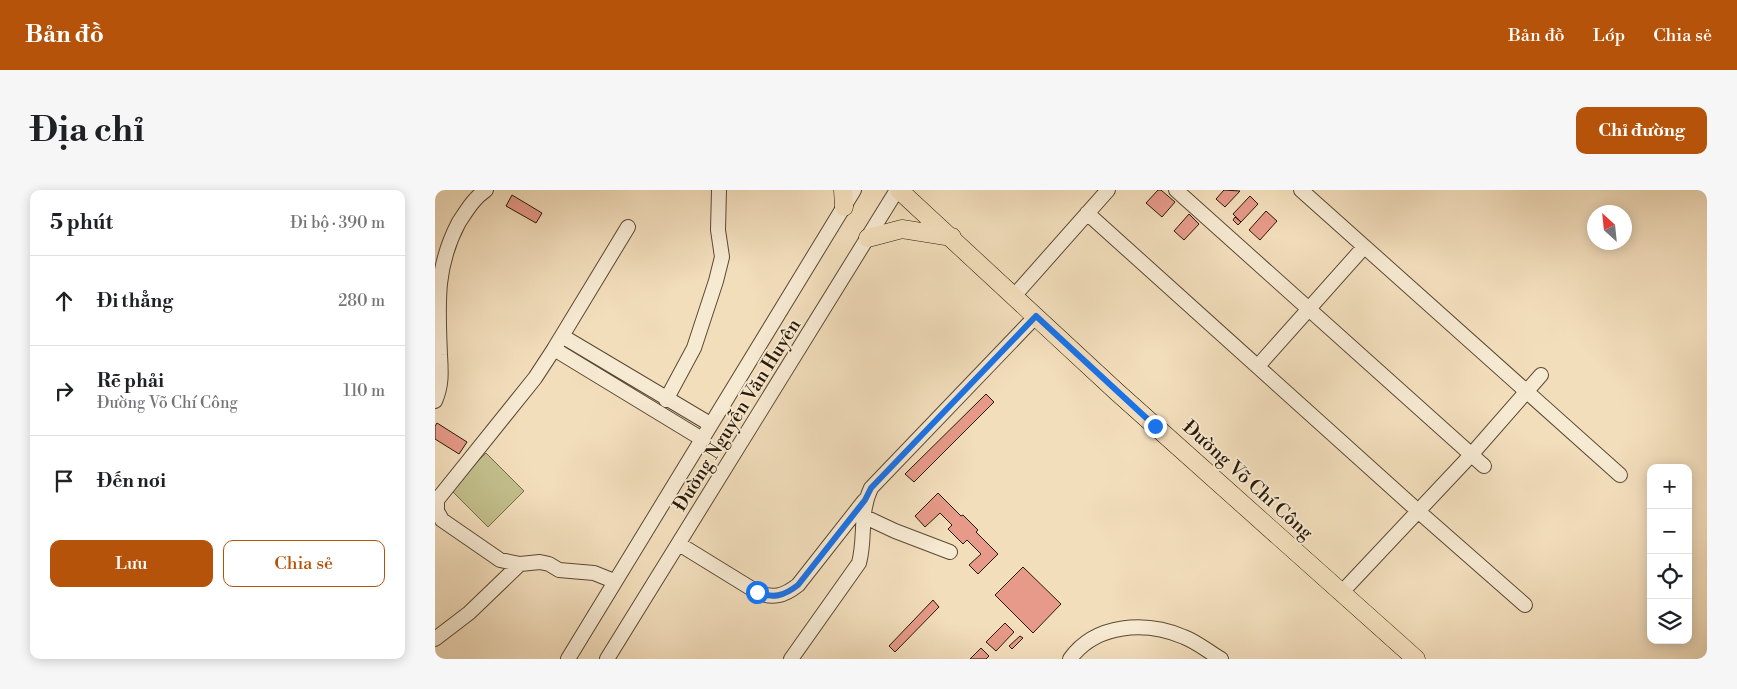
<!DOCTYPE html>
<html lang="vi">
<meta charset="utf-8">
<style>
:root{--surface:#fff;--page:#f6f6f6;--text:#202124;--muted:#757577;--line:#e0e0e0;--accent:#b45309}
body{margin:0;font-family:"Libre Bodoni",serif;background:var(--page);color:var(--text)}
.controls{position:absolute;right:15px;bottom:15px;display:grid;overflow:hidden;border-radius:10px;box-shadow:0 2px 12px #0003}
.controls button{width:45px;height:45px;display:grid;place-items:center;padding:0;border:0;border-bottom:1px solid var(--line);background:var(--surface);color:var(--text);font:25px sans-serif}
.compass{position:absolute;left:1152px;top:15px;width:45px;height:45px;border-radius:50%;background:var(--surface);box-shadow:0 2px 12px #0003;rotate:333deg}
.stop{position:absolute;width:15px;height:15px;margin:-11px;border:4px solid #1a73e8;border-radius:50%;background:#fff}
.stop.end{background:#1a73e8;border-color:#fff;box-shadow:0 1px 5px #0008}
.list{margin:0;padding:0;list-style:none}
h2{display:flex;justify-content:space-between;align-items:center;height:65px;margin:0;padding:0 20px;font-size:21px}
h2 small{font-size:16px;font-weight:400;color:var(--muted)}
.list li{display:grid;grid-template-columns:32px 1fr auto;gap:15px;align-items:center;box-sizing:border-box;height:90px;padding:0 20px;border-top:1px solid var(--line)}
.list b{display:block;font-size:19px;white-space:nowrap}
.list p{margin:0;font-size:16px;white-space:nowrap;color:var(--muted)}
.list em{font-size:16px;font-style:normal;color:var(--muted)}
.actions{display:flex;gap:10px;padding:15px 20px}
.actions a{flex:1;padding:11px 0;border:1px solid var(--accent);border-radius:10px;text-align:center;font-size:18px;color:var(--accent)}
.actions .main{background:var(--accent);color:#fff}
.icon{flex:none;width:28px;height:28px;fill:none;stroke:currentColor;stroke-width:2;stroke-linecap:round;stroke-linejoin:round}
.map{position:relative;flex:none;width:1272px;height:469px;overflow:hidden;border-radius:10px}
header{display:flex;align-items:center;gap:30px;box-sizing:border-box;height:70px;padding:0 25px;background:var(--accent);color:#fff}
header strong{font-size:24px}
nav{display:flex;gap:28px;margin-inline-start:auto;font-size:18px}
.intro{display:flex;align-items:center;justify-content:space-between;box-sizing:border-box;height:120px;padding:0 30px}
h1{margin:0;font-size:35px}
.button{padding:12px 22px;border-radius:10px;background:var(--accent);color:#fff;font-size:18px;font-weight:700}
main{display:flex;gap:30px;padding:0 30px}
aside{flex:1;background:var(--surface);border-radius:10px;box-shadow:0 2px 12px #0003}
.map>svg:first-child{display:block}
</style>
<header>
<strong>Bản đồ</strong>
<nav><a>Bản đồ</a><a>Lớp</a><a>Chia sẻ</a></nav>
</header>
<div class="intro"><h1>Địa chỉ</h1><a class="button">Chỉ đường</a></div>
<main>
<aside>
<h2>5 phút<small>Đi bộ · 390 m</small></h2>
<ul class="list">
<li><svg class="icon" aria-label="ahead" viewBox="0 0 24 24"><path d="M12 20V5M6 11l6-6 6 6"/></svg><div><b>Đi thẳng</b></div><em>280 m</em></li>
<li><svg class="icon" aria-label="right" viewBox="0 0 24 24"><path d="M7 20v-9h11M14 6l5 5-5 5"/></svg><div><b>Rẽ phải</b><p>Đường Võ Chí Công</p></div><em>110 m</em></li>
<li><svg class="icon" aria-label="arrive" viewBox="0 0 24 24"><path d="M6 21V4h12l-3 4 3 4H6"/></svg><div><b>Đến nơi</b></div></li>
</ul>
<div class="actions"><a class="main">Lưu</a><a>Chia sẻ</a></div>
</aside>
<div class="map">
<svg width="1272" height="469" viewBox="0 0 1272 469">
<rect width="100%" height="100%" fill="#f3debc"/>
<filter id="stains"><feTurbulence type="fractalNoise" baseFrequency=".004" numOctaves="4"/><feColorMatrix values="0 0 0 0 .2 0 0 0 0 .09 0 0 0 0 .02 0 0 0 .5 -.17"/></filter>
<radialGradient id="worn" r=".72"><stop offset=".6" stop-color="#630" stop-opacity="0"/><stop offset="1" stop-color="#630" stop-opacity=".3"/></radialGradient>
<path fill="#c2bf8c" stroke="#756c4a" d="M 51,263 L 89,301 L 53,337 L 15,299 Z"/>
<path fill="#e79a89" stroke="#281907" d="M 723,0 L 726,0 L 740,12 L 727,27 L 711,13 Z
M 789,0 L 805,1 L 790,17 L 781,9 Z
M 77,5 L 107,23 L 101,33 L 71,16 Z
M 815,6 L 823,14 L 806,32 L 798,24 Z
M 831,21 L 842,31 L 825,50 L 814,40 Z
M 754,24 L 764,34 L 749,50 L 739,41 Z
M 800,27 L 806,32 L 803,35 L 798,30 Z
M 551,204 L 559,212 L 479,292 L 470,284 Z
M 2,233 L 32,252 L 24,264 L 0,249 L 0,236 Z
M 503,303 L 526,326 L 528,325 L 543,340 L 541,342 L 563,364 L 543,384 L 534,375 L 546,364 L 532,350 L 528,354 L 513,339 L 517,335 L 505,323 L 490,337 L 480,326 Z
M 588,377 L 626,414 L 598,443 L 560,405 Z
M 498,410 L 504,417 L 460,462 L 454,456 Z
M 570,433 L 579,442 L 561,461 L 551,452 Z
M 585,446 L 588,448 L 577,459 L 574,456 Z
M 546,458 L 554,466 L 551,469 L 535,469 Z"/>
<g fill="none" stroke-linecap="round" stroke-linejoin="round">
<g stroke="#5b4a34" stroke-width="16">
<path id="minor" d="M 741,0 L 1049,276
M 866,0 L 1185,285
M 652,23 L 983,321 L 1090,415
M 579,106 L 673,0
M 127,146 L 275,234
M 119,159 L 267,249
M 823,176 L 929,57
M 231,210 L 259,158 L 281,91 L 287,67 L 283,40 L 284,0
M 0,211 C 7,196 6,181 5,165 C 3,114 0,77 24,32 C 32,20 39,8 51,0
M 428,326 L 460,341 L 515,362
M 244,354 L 322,402 C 338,409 349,406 363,395 L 429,311
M 85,374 L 65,370 L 7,330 L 2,321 L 2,310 L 100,188 L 119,159 L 193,37
M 907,402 L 1036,265 L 1106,185
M 0,449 L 34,423 L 85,374 L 105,372 L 114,374 L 124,380 L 159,383 L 179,391
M 133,469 L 419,0
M 172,469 L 462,0
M 356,469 L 424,373 C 431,347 424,323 436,298 L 601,126
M 635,469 C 661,433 711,431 749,447 C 762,452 774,462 786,469"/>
</g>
<g stroke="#281907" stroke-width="19">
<path id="major" d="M 408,0 L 409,17
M 464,0 L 682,202 L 981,469
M 433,48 L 467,39 L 517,47"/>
</g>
<use href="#minor" stroke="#f7ead3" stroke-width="14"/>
<use href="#major" stroke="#f3debc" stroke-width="18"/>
</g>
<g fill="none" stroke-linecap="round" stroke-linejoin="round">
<path stroke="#1a73e8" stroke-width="6" d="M 322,402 C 338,409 349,406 363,395 L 430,310 L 436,298 L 601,126 L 720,236"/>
</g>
<g text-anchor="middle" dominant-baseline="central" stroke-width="4" stroke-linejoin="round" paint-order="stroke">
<g font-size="19" fill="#281907" stroke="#f7ead3">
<text transform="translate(302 225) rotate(-58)">Đường Nguyễn Văn Huyên</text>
<text transform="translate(813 290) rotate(42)">Đường Võ Chí Công</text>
</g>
</g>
<rect width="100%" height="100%" filter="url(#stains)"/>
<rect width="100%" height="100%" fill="url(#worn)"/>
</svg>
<div class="controls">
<button>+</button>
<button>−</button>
<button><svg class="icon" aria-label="locate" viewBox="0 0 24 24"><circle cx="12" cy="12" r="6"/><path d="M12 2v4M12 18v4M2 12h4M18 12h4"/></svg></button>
<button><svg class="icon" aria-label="layers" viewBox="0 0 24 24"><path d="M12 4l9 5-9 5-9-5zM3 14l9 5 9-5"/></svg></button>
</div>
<svg class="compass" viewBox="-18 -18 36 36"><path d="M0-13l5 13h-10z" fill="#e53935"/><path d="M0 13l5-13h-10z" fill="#757577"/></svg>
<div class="stop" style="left:322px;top:402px"></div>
<div class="stop end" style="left:720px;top:236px"></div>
</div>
</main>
